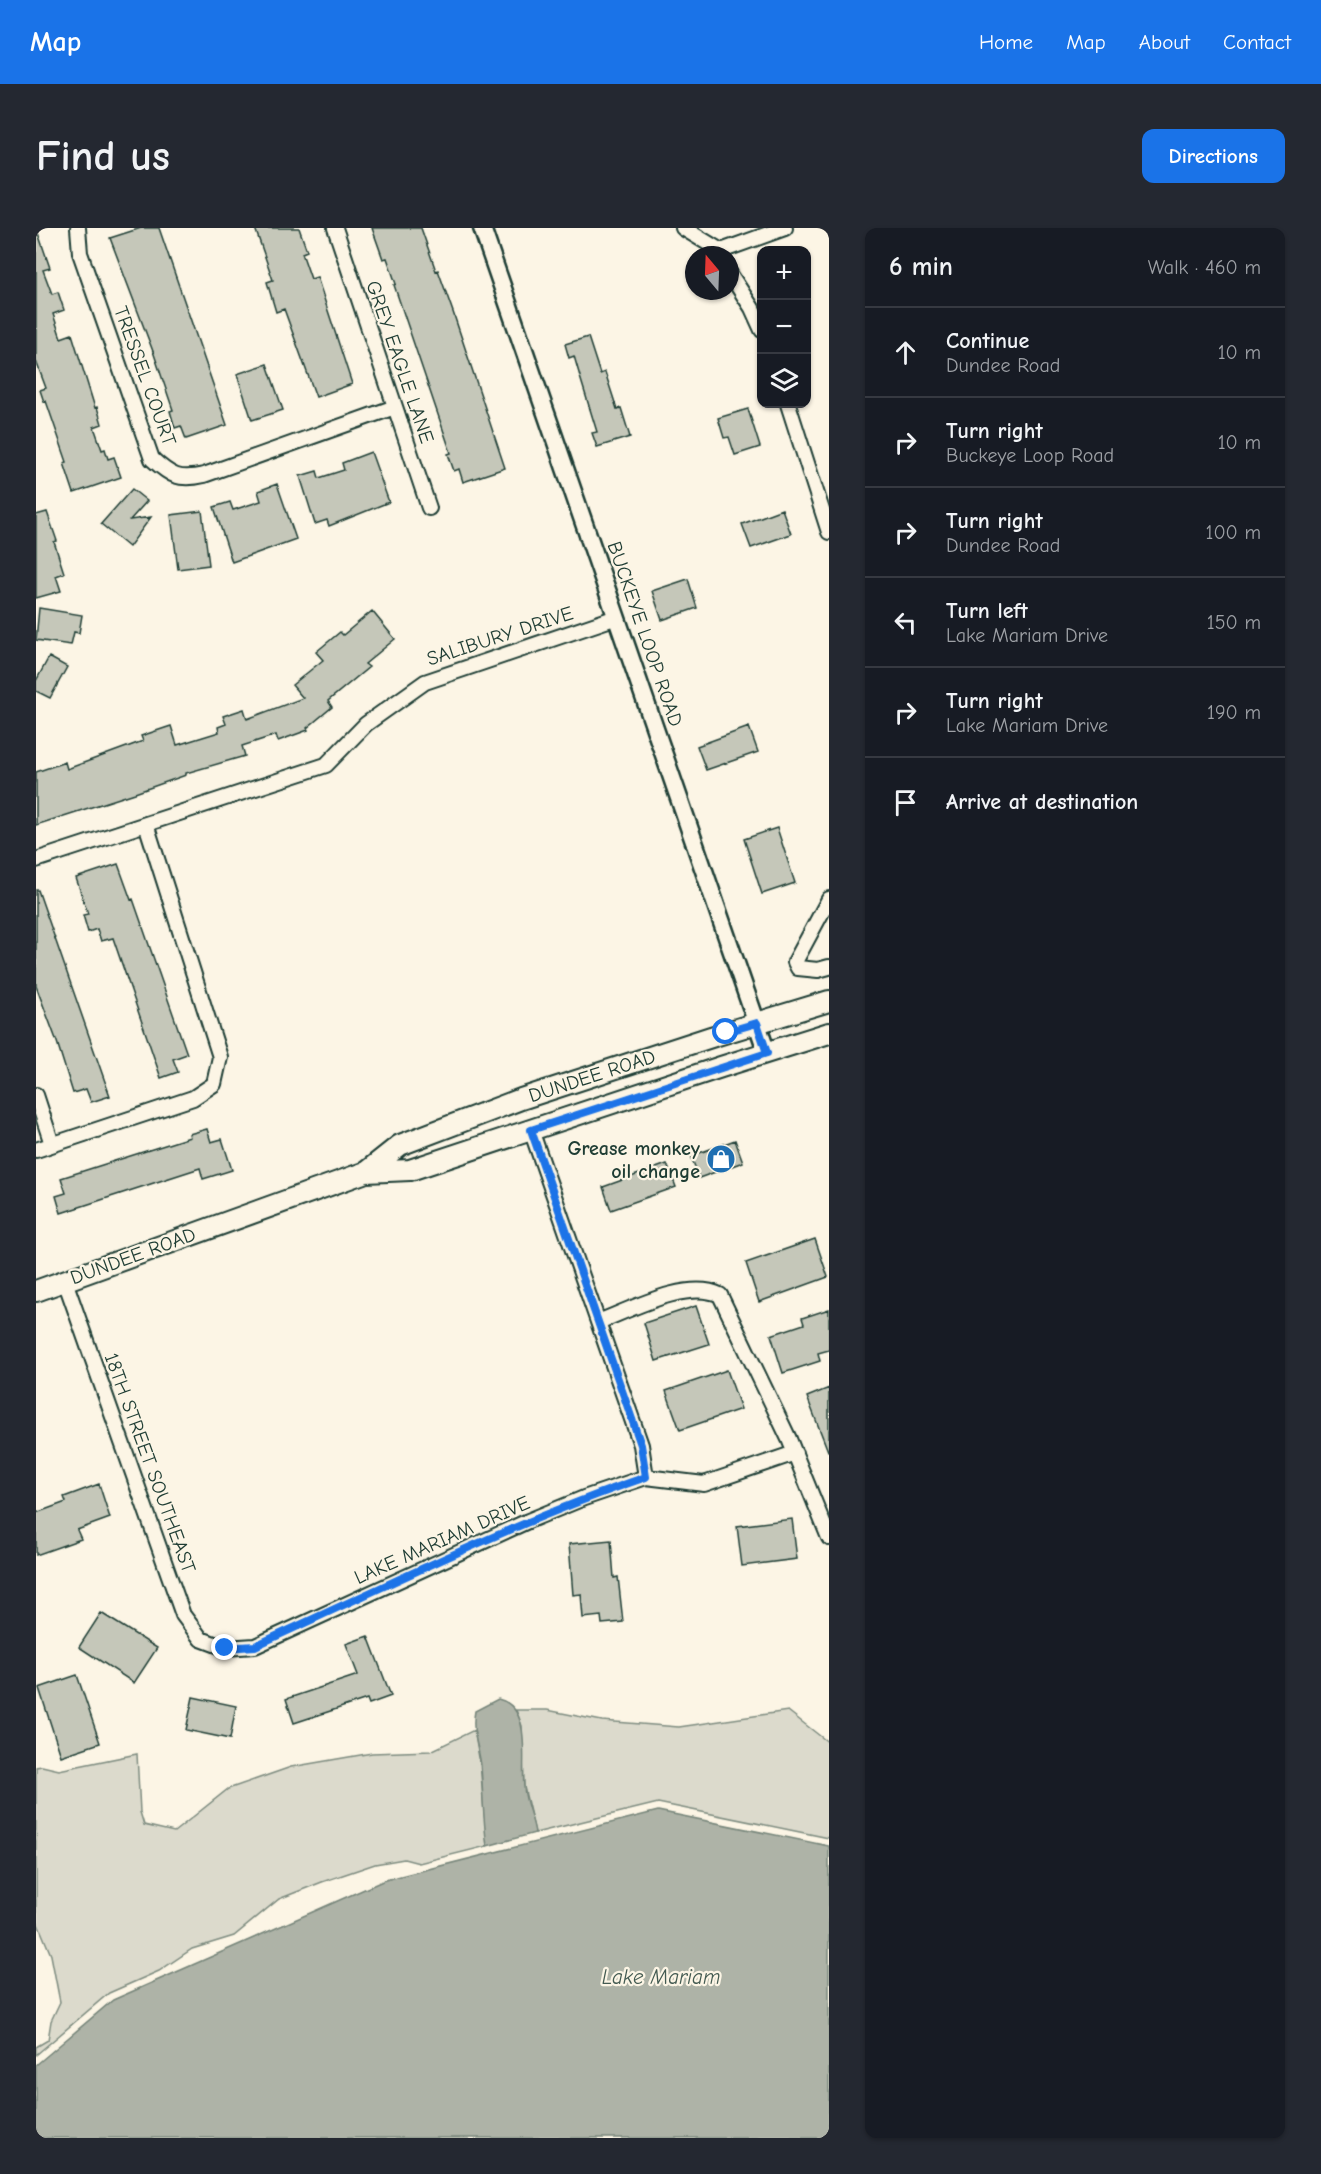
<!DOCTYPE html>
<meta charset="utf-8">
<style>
:root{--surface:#171b24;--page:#242831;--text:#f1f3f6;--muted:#9ea1a6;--line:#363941;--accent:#1a73e8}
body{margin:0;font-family:"Comic Neue",sans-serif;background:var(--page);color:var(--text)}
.controls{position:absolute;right:18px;top:18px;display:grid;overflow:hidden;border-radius:12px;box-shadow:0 2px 4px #0004}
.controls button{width:54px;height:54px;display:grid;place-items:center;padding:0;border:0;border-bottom:2px solid var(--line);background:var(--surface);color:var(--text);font:30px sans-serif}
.compass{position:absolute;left:649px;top:18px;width:54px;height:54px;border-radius:50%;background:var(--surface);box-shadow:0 2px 4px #0004;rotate:341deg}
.stop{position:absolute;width:18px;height:18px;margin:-14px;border:4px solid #1a73e8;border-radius:50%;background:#fff}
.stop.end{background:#1a73e8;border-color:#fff;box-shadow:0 2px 6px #0008}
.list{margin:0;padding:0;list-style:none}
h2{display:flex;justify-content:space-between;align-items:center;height:78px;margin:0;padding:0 24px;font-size:26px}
h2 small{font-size:20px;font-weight:400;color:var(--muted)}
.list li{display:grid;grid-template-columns:39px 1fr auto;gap:18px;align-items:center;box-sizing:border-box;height:90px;padding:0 24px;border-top:2px solid var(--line)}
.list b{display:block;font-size:22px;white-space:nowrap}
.list p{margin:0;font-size:20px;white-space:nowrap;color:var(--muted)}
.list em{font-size:20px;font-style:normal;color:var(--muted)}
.icon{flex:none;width:33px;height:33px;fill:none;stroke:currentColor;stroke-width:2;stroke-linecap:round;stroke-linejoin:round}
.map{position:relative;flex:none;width:793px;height:1910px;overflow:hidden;border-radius:12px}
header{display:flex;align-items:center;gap:36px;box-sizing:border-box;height:84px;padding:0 30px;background:var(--accent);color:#fff}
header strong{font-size:28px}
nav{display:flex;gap:33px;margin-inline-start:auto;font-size:21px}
.intro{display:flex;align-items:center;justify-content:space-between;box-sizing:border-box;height:144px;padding:0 36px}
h1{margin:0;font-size:42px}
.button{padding:15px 27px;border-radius:12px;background:var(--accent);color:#fff;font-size:21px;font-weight:700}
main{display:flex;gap:36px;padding:0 36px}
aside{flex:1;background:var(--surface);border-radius:12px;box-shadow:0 2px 4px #0004}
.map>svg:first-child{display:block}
</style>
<header>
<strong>Map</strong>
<nav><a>Home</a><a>Map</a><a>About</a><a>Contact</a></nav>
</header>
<div class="intro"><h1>Find us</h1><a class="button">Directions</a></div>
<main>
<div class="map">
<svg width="793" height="1910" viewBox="0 0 793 1910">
<rect width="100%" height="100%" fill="#fcf5e5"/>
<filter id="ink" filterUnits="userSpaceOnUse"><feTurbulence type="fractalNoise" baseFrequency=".0167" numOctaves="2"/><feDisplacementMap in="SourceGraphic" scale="12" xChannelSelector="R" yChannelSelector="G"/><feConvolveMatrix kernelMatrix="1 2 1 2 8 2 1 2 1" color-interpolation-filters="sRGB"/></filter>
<g filter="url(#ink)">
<path fill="#dcdacc" stroke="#7e8c80" stroke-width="1.5" d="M 480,1482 L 511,1482 L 566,1493 L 643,1499 L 752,1483 L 793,1515 L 793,1610 L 622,1575 L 499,1605 L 488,1559 L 486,1498 Z
M 438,1502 L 444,1535 L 451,1618 L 383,1635 L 368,1631 L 339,1636 L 286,1654 L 243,1671 L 198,1708 L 156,1721 L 123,1743 L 73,1765 L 0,1827 L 0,1819 L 12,1812 L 15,1793 L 24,1774 L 15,1727 L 0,1691 L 0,1539 L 6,1538 L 23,1542 L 101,1526 L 104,1584 L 108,1597 L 138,1604 L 192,1561 L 255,1539 L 336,1525 L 395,1523 Z"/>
<path fill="#aeb3a7" stroke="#758479" stroke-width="1.5" d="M 462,1471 C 497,1479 485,1532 488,1559 C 489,1575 497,1590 499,1605 L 451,1618 C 447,1591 447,1565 445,1538 C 443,1519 435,1503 439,1483 Z
M 622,1583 L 793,1618 L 793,1910 L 0,1910 L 0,1837 L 77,1772 L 349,1652 Z"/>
<path fill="#c5c7b9" stroke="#1f3d34" stroke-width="1.5" d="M 105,0 L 123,0 L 191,197 L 150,211 L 145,198 L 139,200 L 134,183 L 137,182 L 118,126 L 74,10 Z
M 219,0 L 263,0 L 271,23 L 266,25 L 275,51 L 281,49 L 316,156 L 280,169 L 248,81 L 240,84 L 231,54 L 237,52 Z
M 336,0 L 385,0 L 400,43 L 402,42 L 417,84 L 469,240 L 427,254 L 423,241 L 418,243 L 412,226 L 415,225 L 358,57 L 360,56 L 351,30 L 347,31 Z
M 0,5 L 2,5 L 14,40 L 7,42 L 16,66 L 22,64 L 28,82 L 17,86 L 25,110 L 36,106 L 59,180 L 61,179 L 66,196 L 58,199 L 66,222 L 69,221 L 72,231 L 78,229 L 85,249 L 38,265 L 28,235 L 31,234 L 10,173 L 8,174 L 4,162 L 10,160 L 0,133 Z
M 552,109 L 564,146 L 569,144 L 581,181 L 585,180 L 594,209 L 561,219 L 556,205 L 561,204 L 545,152 L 538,128 L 533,130 L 529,116 Z
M 231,136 L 247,182 L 216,192 L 201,146 Z
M 712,181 L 724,219 L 699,227 L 693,209 L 688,210 L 682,190 Z
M 335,224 L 353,274 L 293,298 L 291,292 L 279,296 L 264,248 L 281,243 L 283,250 L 308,242 L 306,235 Z
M 241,256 L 260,311 L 196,334 L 178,279 L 194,274 L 197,282 L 225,273 L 222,263 Z
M 96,261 L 111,273 L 94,292 L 115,289 L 93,319 L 65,296 Z
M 746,281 L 755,306 L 715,320 L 706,296 Z
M 166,283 L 173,337 L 142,341 L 135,287 Z
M 11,284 L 21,313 L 18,314 L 28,345 L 20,348 L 25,363 L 0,370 L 0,287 Z
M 652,351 L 661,380 L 626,392 L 616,363 Z
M 3,380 L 46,387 L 43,405 L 38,404 L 35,417 L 0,412 Z
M 336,383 L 359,411 L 329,436 L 333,439 L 292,473 L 296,479 L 271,500 L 272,502 L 242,513 L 240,507 L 206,518 L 209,528 L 150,545 L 150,547 L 99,565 L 0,597 L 0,544 L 29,534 L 31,541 L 107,513 L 105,508 L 135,498 L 141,517 L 183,504 L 182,499 L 190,496 L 187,488 L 208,481 L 211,491 L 267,470 L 256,457 L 287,432 L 280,424 L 304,404 L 307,407 Z
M 13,429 L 31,439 L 14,470 L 0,463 L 0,453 Z
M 713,499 L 722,524 L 670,542 L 661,518 Z
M 741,600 L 759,655 L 726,666 L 708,611 Z
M 82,636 L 95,672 L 97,671 L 151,826 L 137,831 L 142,844 L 125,850 L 77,710 L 65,713 L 61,701 L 52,704 L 47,687 L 52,686 L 40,650 Z
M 0,662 L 2,662 L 74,868 L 55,874 L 50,861 L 37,865 L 21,814 L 0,758 Z
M 171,901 L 175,914 L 186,911 L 196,942 L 167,951 L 164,940 L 25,985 L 20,968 L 30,965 L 25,950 L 154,909 L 153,906 Z
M 699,912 L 707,934 L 663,950 L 655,928 Z
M 631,936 L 640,959 L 575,982 L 567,959 Z
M 779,1011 L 792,1049 L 723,1074 L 710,1035 Z
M 660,1078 L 673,1116 L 620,1133 L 608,1095 Z
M 793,1081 L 793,1122 L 782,1125 L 784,1133 L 747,1145 L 735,1107 L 768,1096 L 766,1090 Z
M 691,1142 L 705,1181 L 644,1202 L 630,1163 Z
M 793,1160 L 793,1223 L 792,1223 L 771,1169 Z
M 63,1256 L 74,1290 L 41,1302 L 45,1311 L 0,1327 L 0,1285 L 30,1274 L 28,1269 Z
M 756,1291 L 761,1331 L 706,1338 L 701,1298 Z
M 575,1312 L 578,1350 L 582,1349 L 587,1394 L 566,1396 L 565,1388 L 547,1390 L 545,1366 L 537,1367 L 533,1316 Z
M 65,1385 L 121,1420 L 98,1455 L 43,1419 Z
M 332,1408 L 355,1468 L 333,1476 L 331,1471 L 258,1495 L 250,1471 L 322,1447 L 310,1416 Z
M 41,1447 L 64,1515 L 25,1528 L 3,1460 Z
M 157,1469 L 200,1478 L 194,1511 L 150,1502 Z"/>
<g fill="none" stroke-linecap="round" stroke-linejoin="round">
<g stroke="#1f3d34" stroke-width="18">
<path id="minor" d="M 42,0 L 44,25 L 116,231 C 135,248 143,253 168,247 L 359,179
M 299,0 L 393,280
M 647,0 L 685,23 L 687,27
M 685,23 L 749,0
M 694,46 L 716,80 L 726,102
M 752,176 L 793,304
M 0,632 L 290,537 L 330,496 L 389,454 L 581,389
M 793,671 L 759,734 L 762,740 L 782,742 L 793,739
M 0,867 L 16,916
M 495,902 L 605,1217 L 610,1249
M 0,922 L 157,870 L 178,856 L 184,829 L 110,596
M 29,1053 L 147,1387 L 165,1411 L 189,1420 L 219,1418 L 492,1293 L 548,1270 L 610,1249 L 668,1256 L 759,1225
M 562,1094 C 594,1082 651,1051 684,1067 L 753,1211 L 793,1310"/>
</g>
<g stroke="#1f3d34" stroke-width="21">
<path id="tertiary" d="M 446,0 L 731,825"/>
</g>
<g stroke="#1f3d34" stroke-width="24">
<path id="secondary" d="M 330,944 L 364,917 L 485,871 L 675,809 L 793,773
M 0,1063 L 330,944 L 374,942 L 685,839 L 793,805"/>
</g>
<use href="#minor" stroke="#fcf5e5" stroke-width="14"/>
<use href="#tertiary" stroke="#fcf5e5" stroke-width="16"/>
<use href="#secondary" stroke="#fcf5e5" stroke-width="20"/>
</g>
</g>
<g fill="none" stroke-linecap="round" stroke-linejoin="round" filter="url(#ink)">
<path stroke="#1a73e8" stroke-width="8" d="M 189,1420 L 219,1418 C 348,1359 476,1295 610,1249 L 605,1217 L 495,902 L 731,825 L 721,795 L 690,804"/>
</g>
<defs>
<g id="shop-disc" transform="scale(1.5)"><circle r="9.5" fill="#1f6fb2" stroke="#fcf5e5"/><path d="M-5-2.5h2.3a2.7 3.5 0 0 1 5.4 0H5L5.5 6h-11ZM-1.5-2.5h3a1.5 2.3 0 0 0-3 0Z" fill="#fff"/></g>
</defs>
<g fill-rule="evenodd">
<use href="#shop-disc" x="685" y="931"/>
</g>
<g text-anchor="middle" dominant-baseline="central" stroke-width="4.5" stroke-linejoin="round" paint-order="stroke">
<g font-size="20" fill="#1f3d34" stroke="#fcf5e5">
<text transform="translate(364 134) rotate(71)">GREY EAGLE LANE</text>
<text transform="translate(109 148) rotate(70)">TRESSEL COURT</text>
<text transform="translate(609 406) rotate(71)">BUCKEYE LOOP ROAD</text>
<text transform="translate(464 408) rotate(-18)">SALIBURY DRIVE</text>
<text transform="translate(556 848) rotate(-18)">DUNDEE ROAD</text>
<text transform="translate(97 1028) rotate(-20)">DUNDEE ROAD</text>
<text transform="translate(114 1235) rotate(70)">18TH STREET SOUTHEAST</text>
<text transform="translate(406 1312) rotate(-24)">LAKE MARIAM DRIVE</text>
</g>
<g font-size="20" font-weight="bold" fill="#1f3d34" stroke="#fcf5e5" text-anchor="end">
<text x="664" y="920">Grease monkey<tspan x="664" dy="23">oil change</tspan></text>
</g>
<g font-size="21" font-style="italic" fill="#435a51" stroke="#fcf5e5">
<text x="625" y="1749">Lake Mariam</text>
</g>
</g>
</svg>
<div class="controls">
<button>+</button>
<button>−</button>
<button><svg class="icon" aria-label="layers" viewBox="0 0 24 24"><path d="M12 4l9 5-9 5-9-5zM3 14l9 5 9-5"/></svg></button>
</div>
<svg class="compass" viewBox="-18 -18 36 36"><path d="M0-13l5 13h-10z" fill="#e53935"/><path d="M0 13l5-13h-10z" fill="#9ea1a6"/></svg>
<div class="stop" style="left:690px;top:804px"></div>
<div class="stop end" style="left:189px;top:1420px"></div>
</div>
<aside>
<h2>6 min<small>Walk · 460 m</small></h2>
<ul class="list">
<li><svg class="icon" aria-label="ahead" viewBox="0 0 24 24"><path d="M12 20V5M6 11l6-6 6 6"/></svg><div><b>Continue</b><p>Dundee Road</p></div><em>10 m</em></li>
<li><svg class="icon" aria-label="right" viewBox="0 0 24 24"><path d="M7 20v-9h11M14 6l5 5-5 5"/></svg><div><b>Turn right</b><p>Buckeye Loop Road</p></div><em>10 m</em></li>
<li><svg class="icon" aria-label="right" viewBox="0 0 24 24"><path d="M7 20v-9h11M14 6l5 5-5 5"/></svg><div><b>Turn right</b><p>Dundee Road</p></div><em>100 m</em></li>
<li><svg class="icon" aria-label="left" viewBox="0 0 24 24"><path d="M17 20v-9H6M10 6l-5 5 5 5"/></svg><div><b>Turn left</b><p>Lake Mariam Drive</p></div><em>150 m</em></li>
<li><svg class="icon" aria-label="right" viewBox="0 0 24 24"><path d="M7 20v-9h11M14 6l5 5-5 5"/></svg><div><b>Turn right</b><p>Lake Mariam Drive</p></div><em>190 m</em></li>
<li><svg class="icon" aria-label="arrive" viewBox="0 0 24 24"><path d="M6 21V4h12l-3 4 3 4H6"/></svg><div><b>Arrive at destination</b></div></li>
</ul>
</aside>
</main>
